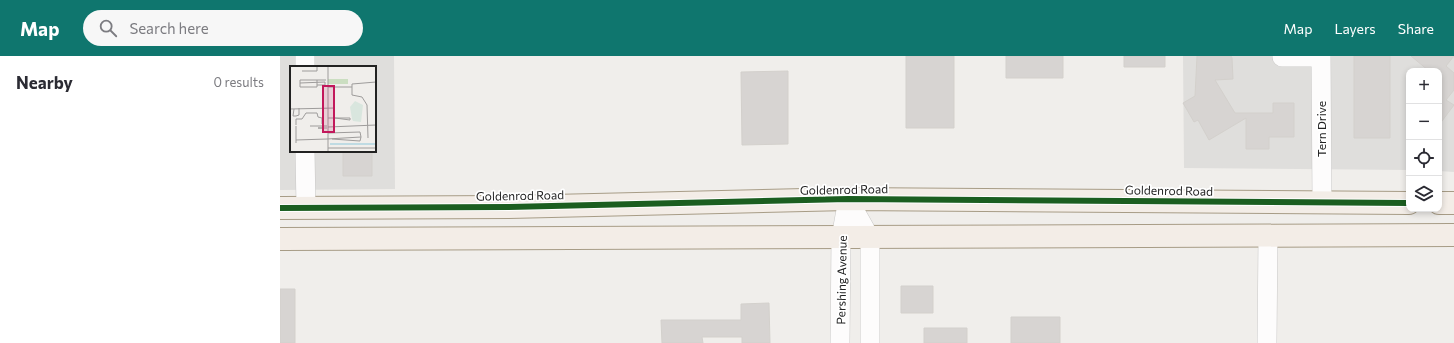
<!DOCTYPE html>
<meta charset="utf-8">
<style>
:root{--surface:#fff;--page:#f7f7f7;--text:#2b2b33;--muted:#7c7c81;--line:#e1e1e2;--accent:#0f766e}
body{margin:0;font-family:Commissioner,sans-serif;background:var(--page);color:var(--text)}
.controls{position:absolute;right:12px;top:12px;display:grid;overflow:hidden;border-radius:8px;box-shadow:0 2px 6px #0003}
.controls button{width:36px;height:36px;display:grid;place-items:center;padding:0;border:0;border-bottom:1px solid var(--line);background:var(--surface);color:var(--text);font:20px sans-serif}
.list{margin:0;padding:0;list-style:none}
h2{display:flex;justify-content:space-between;align-items:center;height:52px;margin:0;padding:0 16px;font-size:17px}
h2 small{font-size:13px;font-weight:400;color:var(--muted)}
.icon{flex:none;width:22px;height:22px;fill:none;stroke:currentColor;stroke-width:2;stroke-linecap:round;stroke-linejoin:round}
.map{position:relative;flex:none;width:1174px;height:287px;overflow:hidden}
header{display:flex;align-items:center;gap:24px;box-sizing:border-box;height:56px;padding:0 20px;background:var(--accent);color:#fff}
header strong{font-size:19px}
nav{display:flex;gap:22px;margin-inline-start:auto;font-size:14px}
.search{width:280px;height:36px;background:var(--page);display:flex;align-items:center;gap:10px;box-sizing:border-box;padding:0 14px;border-radius:22px;color:var(--muted);font-size:15px}
main{display:flex}
aside{flex:1;background:var(--surface)}
.map>svg:first-child{display:block}
</style>
<header>
<strong>Map</strong>
<div class="search"><svg class="icon" aria-label="search" viewBox="0 0 24 24"><circle cx="10" cy="10" r="6"/><path d="M15 15l6 6"/></svg>Search here</div>
<nav><a>Map</a><a>Layers</a><a>Share</a></nav>
</header>
<main>
<aside>
<h2>Nearby<small>0 results</small></h2>
<ul class="list">
</ul>
</aside>
<div class="map">
<svg width="1174" height="287" viewBox="0 0 1174 287">
<rect width="100%" height="100%" fill="#f0eeeb"/>
<path fill="#dfdedc" fill-rule="evenodd" d="M 0,0 L 114,0 L 115,133 L 0,134 ZM 11,11 L 95,11 L 95,95 L 11,95 Z
M 903,0 L 1174,0 L 1174,116 L 1159,115 L 1159,15 L 1129,15 L 1129,114 L 904,112 Z"/>
<path fill="#d7d4d2" stroke="#d3d0cc" d="M 626,0 L 674,0 L 674,72 L 626,72 Z
M 726,0 L 783,0 L 783,22 L 726,22 Z
M 844,0 L 885,0 L 885,11 L 844,11 Z
M 917,0 L 951,0 L 952,2 L 953,23 L 935,24 L 955,57 L 993,57 L 993,47 L 1014,47 L 1014,81 L 989,81 L 989,93 L 966,93 L 966,62 L 929,84 L 918,64 L 914,66 L 903,47 L 915,40 Z
M 1074,0 L 1110,0 L 1110,82 L 1074,82 Z
M 1131,0 L 1174,0 L 1166,10 L 1174,17 L 1174,34 L 1166,44 L 1174,49 L 1159,69 L 1159,15 L 1149,15 Z
M 508,15 L 508,88 L 462,89 L 461,16 Z
M 63,95 L 92,95 L 92,120 L 63,120 Z
M 621,230 L 653,230 L 653,257 L 621,257 Z
M 0,233 L 15,233 L 15,287 L 0,287 Z
M 489,247 L 490,287 L 462,287 L 462,281 L 422,281 L 423,287 L 382,287 L 381,264 L 461,264 L 461,248 Z
M 731,261 L 780,261 L 780,287 L 731,287 Z
M 644,272 L 687,272 L 687,287 L 644,287 Z"/>
<g fill="none" stroke-linecap="round" stroke-linejoin="round">
<g stroke="#c9c8c7" stroke-width="20">
<path id="minor" d="M 25,0 L 25,11
M 1041,0 L 1042,146
M 1002,1 L 1041,1
M 25,95 L 26,152
M 568,143 L 590,182 L 590,287
M 560,287 L 561,182 L 568,143
M 987,287 L 988,180"/>
</g>
<g stroke="#a79c86" stroke-width="24">
<path id="major" d="M 1159,147 L 1174,147
M 0,152 L 229,151 L 568,143 L 1129,147
M 0,183 L 1174,179"/>
</g>
<use href="#minor" stroke="#fdfcfc" stroke-width="19"/>
<use href="#major" stroke="#f3ede7" stroke-width="22"/>
<g stroke="#fff" stroke-width="8">
<path id="cycleway" d="M 0,152 L 229,151 L 568,143 L 1129,147"/>
</g>
<use href="#cycleway" stroke="#1b5e20" stroke-width="6"/>
</g>
<g text-anchor="middle" dominant-baseline="central" stroke-width="3.5" stroke-linejoin="round" paint-order="stroke">
<g font-size="12" fill="#222" stroke="#fff">
<text transform="translate(1041 73) rotate(-90)">Tern Drive</text>
<text transform="translate(564 133) rotate(-1)">Goldenrod Road</text>
<text transform="translate(889 134) rotate(1)">Goldenrod Road</text>
<text transform="translate(240 139) rotate(-1)">Goldenrod Road</text>
<text transform="translate(561 224) rotate(-89)">Pershing Avenue</text>
</g>
</g>
<g transform="translate(10 10)">
<rect width="86" height="86" fill="#f0eeeb"/>
<path d="M 38,13 L 58,13 L 58,18 L 38,18 Z" fill="#cbdec1"/>
<path d="M 65,35 L 73,39 L 71,56 L 63,55 L 62,53 L 60,41 Z" fill="#d9e6de"/>
<path fill="none" stroke="#bfdbe3" stroke-width="2" d="M 40,78 L 86,78"/>
<path fill="none" stroke="#9e9c9b" stroke-width="1" d="M 38,0 L 38,86M 49,0 L 66,0M 12,5 L 27,5 L 27,0M 27,14 L 27,21 L 10,21 L 10,14 L 36,14M 10,17 L 35,16 L 35,19 L 27,19M 38,21 L 62,21M 0,43 L 45,42M 4,43 L 3,50 L 6,50 L 9,49 L 9,42M 38,52 L 60,52 L 60,54 L 45,52M 6,59 L 6,53 L 12,53 L 16,47 L 27,47 L 28,51 L 32,52 L 32,58M 6,60 L 6,77M 20,60 L 37,60M 38,61 L 86,59M 33,62 L 28,62 L 37,62M 38,67 L 70,66 L 71,71M 78,72 L 77,39 L 72,31 L 62,29 L 62,18 L 86,16M 37,73 L 71,71M 42,73 L 70,75 L 71,71M 6,74 L 37,73M 38,82 L 86,82"/>
<path fill="#c2185b" fill-opacity="0.15" stroke="#c2185b" stroke-width="2" d="M 33,20 L 44,20 L 44,66 L 33,66 Z"/>
<rect width="86" height="86" fill="none" stroke="#222" stroke-width="2"/>
</g>
</svg>
<div class="controls">
<button>+</button>
<button>−</button>
<button><svg class="icon" aria-label="locate" viewBox="0 0 24 24"><circle cx="12" cy="12" r="6"/><path d="M12 2v4M12 18v4M2 12h4M18 12h4"/></svg></button>
<button><svg class="icon" aria-label="layers" viewBox="0 0 24 24"><path d="M12 4l9 5-9 5-9-5zM3 14l9 5 9-5"/></svg></button>
</div>
</div>
</main>
